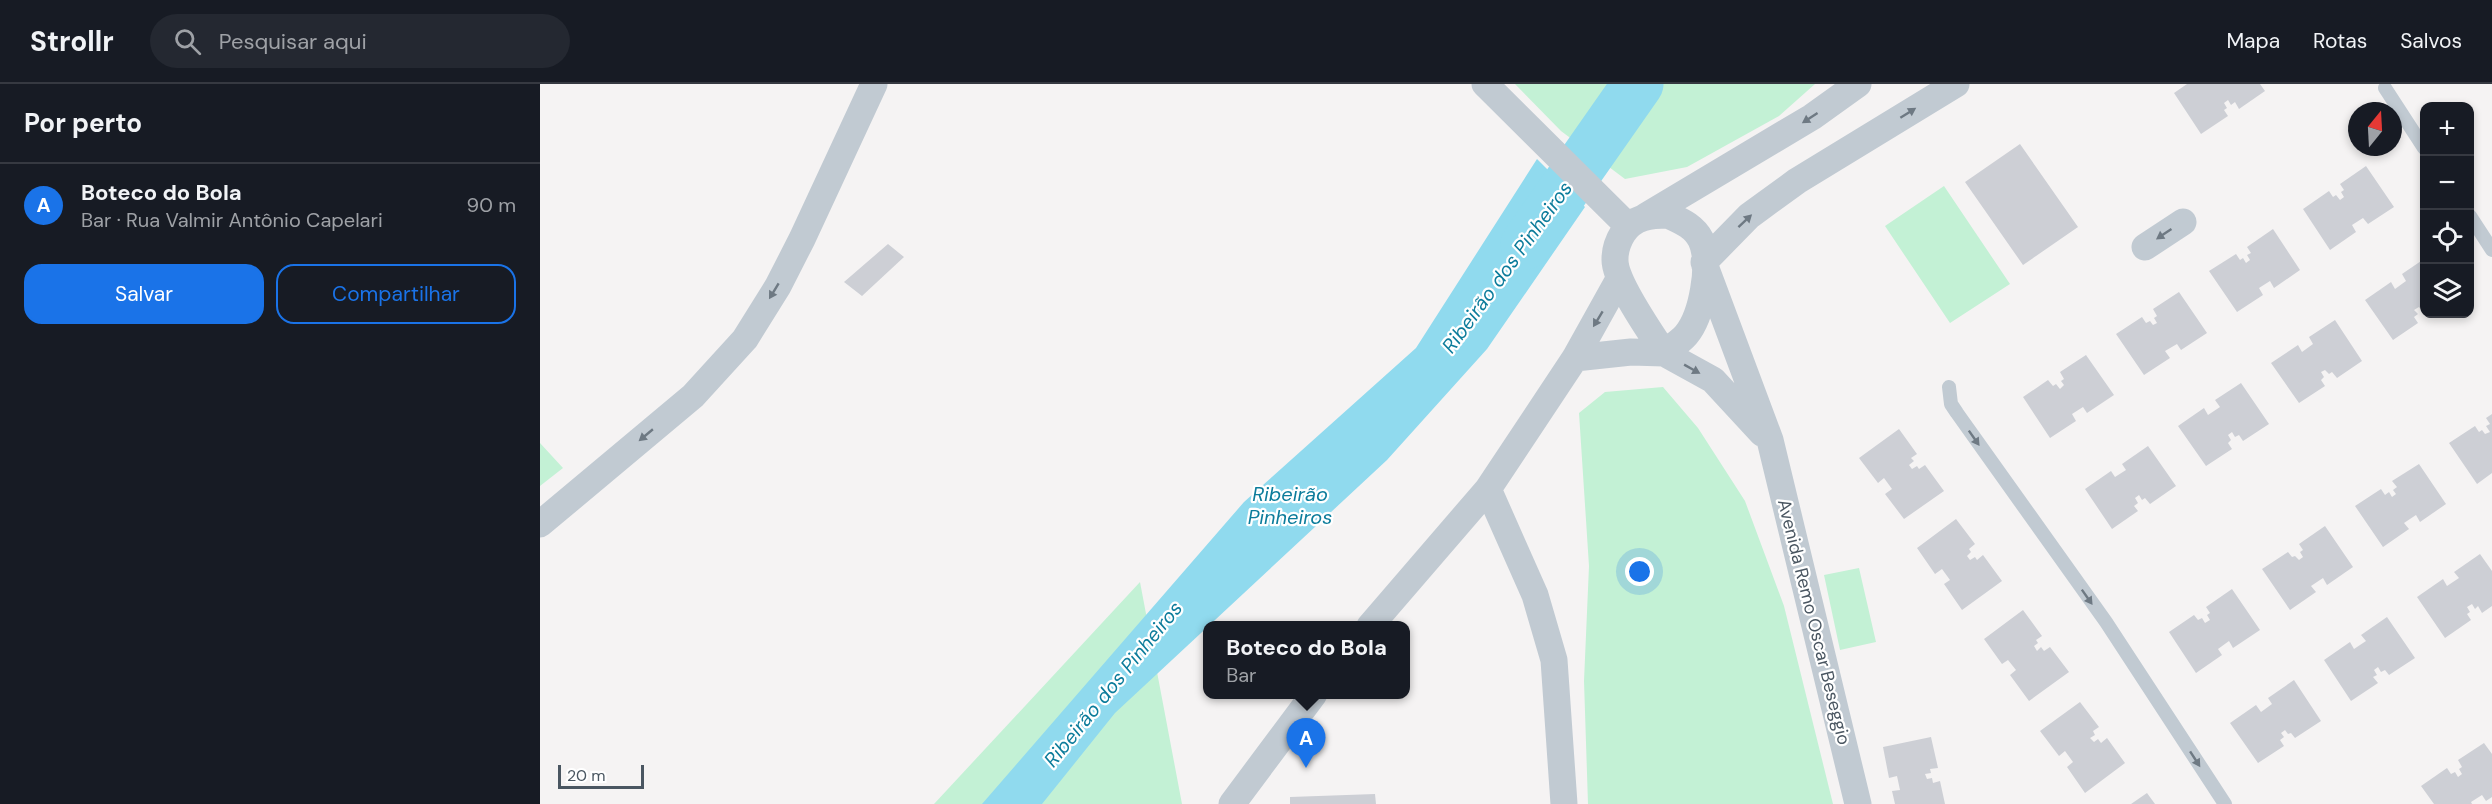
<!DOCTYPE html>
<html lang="pt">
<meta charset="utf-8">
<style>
:root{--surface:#171b24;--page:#242831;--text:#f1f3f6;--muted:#9ea1a6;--line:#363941;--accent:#1a73e8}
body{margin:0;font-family:"DM Sans",sans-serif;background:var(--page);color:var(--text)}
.controls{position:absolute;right:18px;top:18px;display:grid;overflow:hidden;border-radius:12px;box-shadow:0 3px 9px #0003}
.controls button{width:54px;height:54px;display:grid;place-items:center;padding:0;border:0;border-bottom:2px solid var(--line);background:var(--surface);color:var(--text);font:30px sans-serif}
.compass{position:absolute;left:1808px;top:18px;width:54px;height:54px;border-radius:50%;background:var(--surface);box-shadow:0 3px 9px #0003;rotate:18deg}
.scale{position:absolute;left:18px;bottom:15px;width:86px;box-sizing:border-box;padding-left:6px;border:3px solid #4a5661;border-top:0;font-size:16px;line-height:21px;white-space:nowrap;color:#4a5661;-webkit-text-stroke:4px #fff;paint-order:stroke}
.you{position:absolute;left:1100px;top:488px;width:21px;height:21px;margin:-15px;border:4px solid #fff;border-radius:50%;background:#1a73e8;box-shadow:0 0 0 9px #1a73e833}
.badge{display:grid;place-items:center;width:39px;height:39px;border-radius:50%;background:var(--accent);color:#fff;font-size:20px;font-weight:700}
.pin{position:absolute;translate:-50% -50px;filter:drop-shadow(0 2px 3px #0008)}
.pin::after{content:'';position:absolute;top:32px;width:21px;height:18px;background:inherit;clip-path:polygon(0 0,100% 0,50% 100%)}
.popup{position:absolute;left:663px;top:537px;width:207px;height:78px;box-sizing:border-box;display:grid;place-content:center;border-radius:12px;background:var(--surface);filter:drop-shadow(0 2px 4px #0005);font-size:20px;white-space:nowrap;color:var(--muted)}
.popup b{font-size:22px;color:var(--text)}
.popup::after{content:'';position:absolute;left:50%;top:100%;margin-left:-12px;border:12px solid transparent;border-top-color:var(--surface)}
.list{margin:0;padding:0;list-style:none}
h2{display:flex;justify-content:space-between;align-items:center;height:78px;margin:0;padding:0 24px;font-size:26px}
h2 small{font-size:20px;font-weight:400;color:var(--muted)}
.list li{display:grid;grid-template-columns:39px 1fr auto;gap:18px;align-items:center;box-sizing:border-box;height:84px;padding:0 24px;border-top:2px solid var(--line)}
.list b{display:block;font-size:22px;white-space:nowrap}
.list p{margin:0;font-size:20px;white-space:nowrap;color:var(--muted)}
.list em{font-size:20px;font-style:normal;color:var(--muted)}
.actions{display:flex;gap:12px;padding:18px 24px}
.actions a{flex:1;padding:14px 0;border:2px solid var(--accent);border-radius:18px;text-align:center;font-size:21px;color:var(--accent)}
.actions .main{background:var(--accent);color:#fff}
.icon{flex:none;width:33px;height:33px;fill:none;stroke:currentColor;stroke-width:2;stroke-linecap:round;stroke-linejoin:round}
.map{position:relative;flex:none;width:1952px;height:720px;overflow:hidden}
header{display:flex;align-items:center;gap:36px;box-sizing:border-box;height:84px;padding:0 30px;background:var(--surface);border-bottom:2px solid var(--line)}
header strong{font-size:28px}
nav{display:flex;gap:33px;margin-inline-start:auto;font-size:21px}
.search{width:420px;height:54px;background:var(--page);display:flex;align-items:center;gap:15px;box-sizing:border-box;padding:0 21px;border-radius:33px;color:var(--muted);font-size:22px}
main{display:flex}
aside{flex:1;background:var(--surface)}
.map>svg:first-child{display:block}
</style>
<header>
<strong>Strollr</strong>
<div class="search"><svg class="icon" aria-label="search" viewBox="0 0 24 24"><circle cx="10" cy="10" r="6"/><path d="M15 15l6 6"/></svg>Pesquisar aqui</div>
<nav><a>Mapa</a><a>Rotas</a><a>Salvos</a></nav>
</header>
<main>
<aside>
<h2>Por perto<small></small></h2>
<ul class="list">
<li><span class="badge">A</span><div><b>Boteco do Bola</b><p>Bar · Rua Valmir Antônio Capelari</p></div><em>90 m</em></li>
</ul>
<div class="actions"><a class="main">Salvar</a><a>Compartilhar</a></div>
</aside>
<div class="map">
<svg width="1952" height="720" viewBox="0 0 1952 720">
<rect width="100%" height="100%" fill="#f5f3f3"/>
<path fill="#c3f1d5" d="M 975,0 L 1275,0 L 1239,32 L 1147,83 L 1085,95 L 1021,47 Z
M 1404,102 L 1470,200 L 1410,239 L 1345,142 Z
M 1123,303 L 1158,344 L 1205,417 L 1244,522 L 1293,720 L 1048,720 L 1044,597 L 1049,482 L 1039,329 L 1065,308 Z
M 0,359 L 23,384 L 0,402 Z
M 1319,484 L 1336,558 L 1300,566 L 1284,491 Z
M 600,498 L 642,720 L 394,720 Z"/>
<path fill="#90daee" d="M 997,75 L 1045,123 L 947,265 L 847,376 L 575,629 L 502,720 L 442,720 L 704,418 L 876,264 Z"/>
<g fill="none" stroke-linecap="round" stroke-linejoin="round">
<path stroke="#90daee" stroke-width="51" d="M 986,160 L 1098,0"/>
</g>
<path fill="#cdcfd5" d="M 1647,0 L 1720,0 L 1725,7 L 1699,25 L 1695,18 L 1691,21 L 1688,16 L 1684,19 L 1687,24 L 1684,26 L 1688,32 L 1661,50 L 1634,9 Z
M 1480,60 L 1538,143 L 1483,181 L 1425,98 Z
M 1826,82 L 1854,123 L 1828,140 L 1823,134 L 1812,141 L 1816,148 L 1790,166 L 1763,125 L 1789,107 L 1793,113 L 1796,111 L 1800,116 L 1804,113 L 1801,108 L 1804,106 L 1800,100 Z
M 1733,145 L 1760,186 L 1734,204 L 1730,197 L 1719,204 L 1723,211 L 1697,228 L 1669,187 L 1696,170 L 1700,176 L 1703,174 L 1706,179 L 1710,176 L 1707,171 L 1711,169 L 1707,163 Z
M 348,160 L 364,173 L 322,212 L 304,198 Z
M 1884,175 L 1884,226 L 1882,227 L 1879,223 L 1874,226 L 1878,230 L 1874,233 L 1878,239 L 1853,256 L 1825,216 L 1851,198 L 1855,205 L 1866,197 L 1862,190 Z
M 1639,208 L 1667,249 L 1641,266 L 1637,260 L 1625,267 L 1630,274 L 1604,291 L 1576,250 L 1602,233 L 1606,239 L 1610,237 L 1613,241 L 1617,239 L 1614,234 L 1617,232 L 1613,225 Z
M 1795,236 L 1822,277 L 1797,294 L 1792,288 L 1789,290 L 1785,286 L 1781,288 L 1784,293 L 1781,296 L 1785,302 L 1759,319 L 1731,279 L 1758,261 L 1762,268 L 1773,260 L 1769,253 Z
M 1546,271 L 1574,311 L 1547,329 L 1543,323 L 1532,330 L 1536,337 L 1510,354 L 1483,313 L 1508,296 L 1513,302 L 1516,300 L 1520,305 L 1524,301 L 1521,297 L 1524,295 L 1520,288 Z
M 1701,299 L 1729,340 L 1703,357 L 1699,351 L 1695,353 L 1692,348 L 1688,351 L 1691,356 L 1688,359 L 1692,365 L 1666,382 L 1638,342 L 1664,324 L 1668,331 L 1680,323 L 1675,316 Z
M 1952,330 L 1952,389 L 1937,400 L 1909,359 L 1935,342 L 1939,348 L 1942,346 L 1945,350 L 1950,348 L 1946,342 L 1950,340 L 1946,334 Z
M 1359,345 L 1377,370 L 1371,374 L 1374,377 L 1369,381 L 1372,385 L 1377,382 L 1379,385 L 1385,381 L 1404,407 L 1364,435 L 1345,410 L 1352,405 L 1344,394 L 1338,399 L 1319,374 Z
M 1608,362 L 1636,402 L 1610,420 L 1605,414 L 1602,416 L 1599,411 L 1595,414 L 1598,419 L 1594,422 L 1598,427 L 1572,445 L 1545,405 L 1571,387 L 1575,393 L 1586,386 L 1582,380 Z
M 1879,380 L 1906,420 L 1880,438 L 1876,431 L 1864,439 L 1869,445 L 1843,463 L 1815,422 L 1841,405 L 1845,411 L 1849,408 L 1852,413 L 1856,410 L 1853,406 L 1857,403 L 1852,397 Z
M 1416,435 L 1435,460 L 1429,465 L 1431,468 L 1427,472 L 1430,476 L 1435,473 L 1437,476 L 1443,471 L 1462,497 L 1422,526 L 1404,500 L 1410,496 L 1402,485 L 1395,490 L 1377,464 Z
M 1785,442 L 1813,483 L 1787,501 L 1783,494 L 1771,502 L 1776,508 L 1750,526 L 1722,485 L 1748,468 L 1752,473 L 1755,472 L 1759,476 L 1763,473 L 1760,468 L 1763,466 L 1759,460 Z
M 1940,470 L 1952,487 L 1952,522 L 1942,529 L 1938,522 L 1935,525 L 1932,520 L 1927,523 L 1930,528 L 1927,530 L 1931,536 L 1905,554 L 1877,513 L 1903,495 L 1907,502 L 1919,494 L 1914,488 Z
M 1692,505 L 1720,546 L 1693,564 L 1689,557 L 1678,565 L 1682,571 L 1656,589 L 1629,548 L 1654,531 L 1658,536 L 1662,534 L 1665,539 L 1670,536 L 1667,531 L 1670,529 L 1666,523 Z
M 1483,526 L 1502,552 L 1496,556 L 1498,559 L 1494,562 L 1497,567 L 1501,563 L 1504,567 L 1510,563 L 1529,588 L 1489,617 L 1470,591 L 1476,586 L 1468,576 L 1462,580 L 1444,555 Z
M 1847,533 L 1875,574 L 1849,591 L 1845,586 L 1841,588 L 1838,583 L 1834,586 L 1837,591 L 1833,593 L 1838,599 L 1811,617 L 1784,576 L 1810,558 L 1814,565 L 1826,557 L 1821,551 Z
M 1754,596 L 1781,637 L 1755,654 L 1751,649 L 1748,650 L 1745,646 L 1741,649 L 1744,653 L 1740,656 L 1744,662 L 1718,679 L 1690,639 L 1716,621 L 1721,628 L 1732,620 L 1728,614 Z
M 1540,618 L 1559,643 L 1553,647 L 1555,651 L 1550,654 L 1554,658 L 1558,655 L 1561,659 L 1567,654 L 1585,679 L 1545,709 L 1527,683 L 1533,678 L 1525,667 L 1519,672 L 1500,647 Z
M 1391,653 L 1398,684 L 1390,685 L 1391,689 L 1385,690 L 1387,695 L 1392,694 L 1393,699 L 1400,697 L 1405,720 L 1355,720 L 1352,707 L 1360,706 L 1357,692 L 1349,694 L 1343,663 Z
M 1944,659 L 1952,670 L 1952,713 L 1946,717 L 1942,711 L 1931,718 L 1932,720 L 1894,720 L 1881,702 L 1907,684 L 1911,690 L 1915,688 L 1918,693 L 1922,690 L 1919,685 L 1922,683 L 1918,676 Z
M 1607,709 L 1615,720 L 1591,720 Z
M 835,710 L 836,720 L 750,720 L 750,713 Z"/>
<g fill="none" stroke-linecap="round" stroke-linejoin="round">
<path stroke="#c1cad2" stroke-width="14" d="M 1845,4 L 1884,64
M 1930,132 L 1952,166
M 1409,303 L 1411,320 L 1417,329 L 1566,538 L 1685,720"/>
<path stroke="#c1cad2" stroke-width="27" d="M 945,0 L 1088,142
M 1128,131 C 1141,137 1154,142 1161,156 C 1172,180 1162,232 1146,251 C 1140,258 1130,264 1124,269 C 1111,249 1074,197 1075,175 C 1075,165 1078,157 1083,149 C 1094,133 1110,131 1128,131 Z
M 1106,132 L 1272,33 L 1318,0
M 1605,163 L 1643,138
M 1164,178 L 1209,132 L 1257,97 L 1416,0
M 1165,182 L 1230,356 L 1318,720
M 1035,274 L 1091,268 L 1124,269 L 1173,296 L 1222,349
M 948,405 L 995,511 L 1014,576 L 1024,720
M 0,440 L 153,312 L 205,255 L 238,202 L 262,155 L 334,0
M 830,542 L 948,405 L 1035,274 L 1079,195
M 692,720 L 774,610"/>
</g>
<defs><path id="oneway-solid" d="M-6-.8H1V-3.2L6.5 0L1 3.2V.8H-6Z" transform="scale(1.5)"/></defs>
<g fill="#6e7983">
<use href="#oneway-solid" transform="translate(1368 29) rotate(-32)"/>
<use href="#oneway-solid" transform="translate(1270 34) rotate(147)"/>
<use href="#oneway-solid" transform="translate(1205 137) rotate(-43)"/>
<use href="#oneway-solid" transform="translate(1624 150) rotate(146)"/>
<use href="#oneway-solid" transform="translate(234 207) rotate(121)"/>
<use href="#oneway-solid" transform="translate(1058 235) rotate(121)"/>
<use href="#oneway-solid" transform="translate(1152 285) rotate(29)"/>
<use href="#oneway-solid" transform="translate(106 351) rotate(140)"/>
<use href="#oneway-solid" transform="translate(1434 354) rotate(55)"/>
<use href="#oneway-solid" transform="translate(1547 513) rotate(55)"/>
<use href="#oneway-solid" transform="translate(1655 675) rotate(57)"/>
</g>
<g text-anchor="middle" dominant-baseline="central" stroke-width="4.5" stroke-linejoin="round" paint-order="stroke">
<g font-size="18" fill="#4a5661" stroke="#fff">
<text transform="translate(1274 538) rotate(76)">Avenida Remo Oscar Beseggio</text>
</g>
<g font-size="20" font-style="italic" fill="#0c7c9b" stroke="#fff">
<text transform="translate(967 183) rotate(-54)">Ribeirão dos Pinheiros</text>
<text x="750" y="410">Ribeirão<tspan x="750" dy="23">Pinheiros</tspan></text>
<text transform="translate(573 600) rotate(-51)">Ribeirão dos Pinheiros</text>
</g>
</g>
</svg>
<div class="controls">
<button>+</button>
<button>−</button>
<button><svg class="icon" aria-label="locate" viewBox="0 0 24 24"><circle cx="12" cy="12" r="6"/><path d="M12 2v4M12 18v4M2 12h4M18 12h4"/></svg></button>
<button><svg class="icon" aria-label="layers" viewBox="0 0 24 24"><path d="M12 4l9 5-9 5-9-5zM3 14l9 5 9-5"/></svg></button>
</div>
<svg class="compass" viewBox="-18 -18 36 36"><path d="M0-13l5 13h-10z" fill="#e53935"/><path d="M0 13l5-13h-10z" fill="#9ea1a6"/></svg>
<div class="scale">20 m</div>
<div class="you"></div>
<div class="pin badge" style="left:766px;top:684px">A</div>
<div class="popup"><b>Boteco do Bola</b>Bar</div>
</div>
</main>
